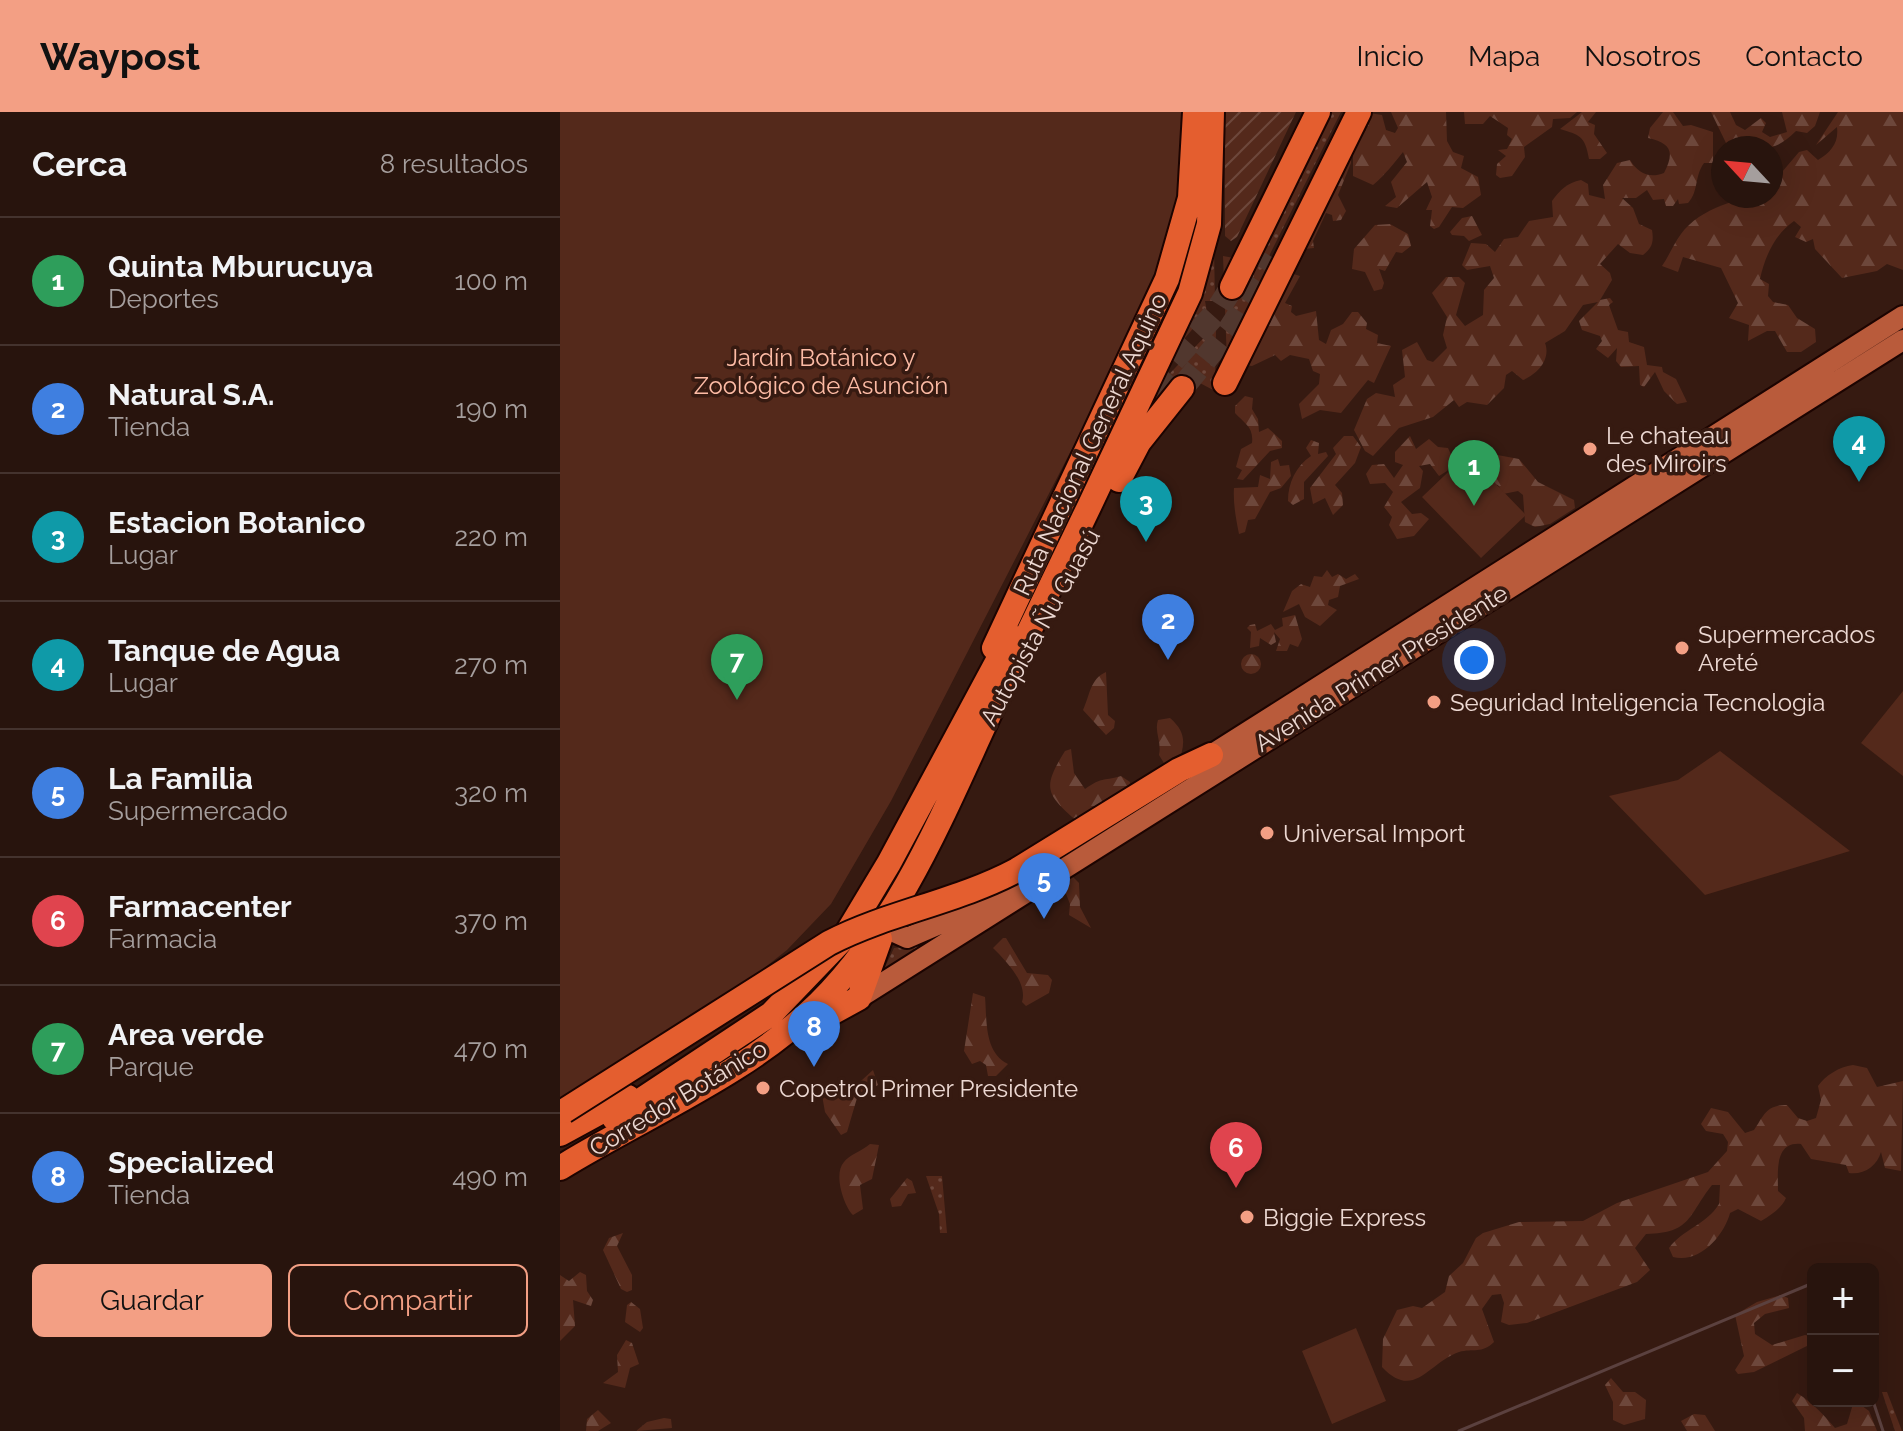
<!DOCTYPE html>
<html lang="es">
<meta charset="utf-8">
<style>
:root{--surface:#28140d;--page:#301d16;--text:#f1f3f6;--muted:#a59e9d;--line:#44332e;--accent:#f39f84}
body{margin:0;font-family:Raleway,sans-serif;background:var(--page);color:var(--text)}
.controls{position:absolute;right:24px;bottom:24px;display:grid;overflow:hidden;border-radius:12px;box-shadow:0 8px 32px #0002}
.controls button{width:72px;height:72px;display:grid;place-items:center;padding:0;border:0;border-bottom:2px solid var(--line);background:var(--surface);color:var(--text);font:40px sans-serif}
.compass{position:absolute;left:1151px;top:24px;width:72px;height:72px;border-radius:50%;background:var(--surface);box-shadow:0 8px 32px #0002;rotate:296deg}
.you{position:absolute;left:914px;top:548px;width:28px;height:28px;margin:-20px;border:6px solid #fff;border-radius:50%;background:#1a73e8;box-shadow:0 0 0 12px #1a73e833}
.badge{display:grid;place-items:center;width:52px;height:52px;border-radius:50%;background:var(--accent);color:#fff;font-size:26px;font-weight:700}
.pin{position:absolute;translate:-50% -66px;filter:drop-shadow(0 2px 4px #0008)}
.pin::after{content:'';position:absolute;top:42px;width:28px;height:24px;background:inherit;clip-path:polygon(0 0,100% 0,50% 100%)}
.list{margin:0;padding:0;list-style:none}
h2{display:flex;justify-content:space-between;align-items:center;height:104px;margin:0;padding:0 32px;font-size:34px}
h2 small{font-size:26px;font-weight:400;color:var(--muted)}
.list li{display:grid;grid-template-columns:52px 1fr auto;gap:24px;align-items:center;box-sizing:border-box;height:128px;padding:0 32px;border-top:2px solid var(--line)}
.list b{display:block;font-size:30px;white-space:nowrap}
.list p{margin:0;font-size:26px;white-space:nowrap;color:var(--muted)}
.list em{font-size:26px;font-style:normal;color:var(--muted)}
.actions{display:flex;gap:16px;padding:24px 32px}
.actions a{flex:1;padding:18px 0;border:2px solid var(--accent);border-radius:12px;text-align:center;font-size:28px;color:var(--accent)}
.actions .main{background:var(--accent);color:#111}
.map{position:relative;flex:none;width:1343px;height:1319px;overflow:hidden}
header{display:flex;align-items:center;gap:48px;box-sizing:border-box;height:112px;padding:0 40px;background:var(--accent);color:#111}
header strong{font-size:38px}
nav{display:flex;gap:44px;margin-inline-start:auto;font-size:28px}
main{display:flex}
aside{flex:1;background:var(--surface)}
.map>svg:first-child{display:block}
</style>
<header>
<strong>Waypost</strong>
<nav><a>Inicio</a><a>Mapa</a><a>Nosotros</a><a>Contacto</a></nav>
</header>
<main>
<aside>
<h2>Cerca<small>8 resultados</small></h2>
<ul class="list">
<li><span class="badge" style="background:#2e9e5b">1</span><div><b>Quinta Mburucuya</b><p>Deportes</p></div><em>100 m</em></li>
<li><span class="badge" style="background:#3f7fe0">2</span><div><b>Natural S.A.</b><p>Tienda</p></div><em>190 m</em></li>
<li><span class="badge" style="background:#0f9aa8">3</span><div><b>Estacion Botanico</b><p>Lugar</p></div><em>220 m</em></li>
<li><span class="badge" style="background:#0f9aa8">4</span><div><b>Tanque de Agua</b><p>Lugar</p></div><em>270 m</em></li>
<li><span class="badge" style="background:#3f7fe0">5</span><div><b>La Familia</b><p>Supermercado</p></div><em>320 m</em></li>
<li><span class="badge" style="background:#e0444e">6</span><div><b>Farmacenter</b><p>Farmacia</p></div><em>370 m</em></li>
<li><span class="badge" style="background:#2e9e5b">7</span><div><b>Area verde</b><p>Parque</p></div><em>470 m</em></li>
<li><span class="badge" style="background:#3f7fe0">8</span><div><b>Specialized</b><p>Tienda</p></div><em>490 m</em></li>
</ul>
<div class="actions"><a class="main">Guardar</a><a>Compartir</a></div>
</aside>
<div class="map">
<svg width="1343" height="1319" viewBox="0 0 1343 1319">
<defs>
<pattern id="grass-dots" width="8" height="8" patternUnits="userSpaceOnUse" patternTransform="scale(2)"><rect width="8" height="8" fill="#54291b"/><path d="M2 2h.1M6 6h.1" fill="none" stroke="#6d473b" stroke-width="1.8" stroke-linecap="round"/></pattern>
<pattern id="forest-firs" width="22" height="20" patternUnits="userSpaceOnUse" patternTransform="scale(2)"><rect width="22" height="20" fill="#54291b"/><path d="M5 1l3.5 6h-7zM16 11l3.5 6h-7z" fill="#6d473b"/></pattern>
<pattern id="garden-furrows" width="10" height="10" patternUnits="userSpaceOnUse" patternTransform="scale(2)"><rect width="10" height="10" fill="#54291b"/><path d="M-1 1l2-2M0 10L10 0M9 11l2-2" fill="none" stroke="#6d473b"/></pattern>
</defs>
<rect width="100%" height="100%" fill="#361a11"/>
<path fill="url(#grass-dots)" d="M 766,0 L 781,0 L 707,148 L 720,155 L 667,250 L 663,144 L 674,146 Z
M 639,95 L 637,141 L 550,337 L 539,331 C 572,261 629,171 639,95 Z
M 654,135 L 655,189 L 645,189 L 647,200 L 642,206 L 656,217 L 655,279 L 638,270 L 576,318 L 597,275 L 653,216 L 641,207 L 614,239 Z
M 407,808 L 325,857 L 324,857 L 334,836 L 349,834 Z
M 366,1064 L 382,1064 L 387,1121 L 380,1121 L 379,1102 Z
M 1322,1280 L 1327,1280 L 1342,1319 L 1335,1319 Z"/>
<path fill="url(#forest-firs)" d="M 802,0 L 822,3 L 826,18 L 835,21 L 838,16 L 831,0 L 886,0 L 887,29 L 893,40 L 904,44 L 901,56 L 918,65 L 921,83 L 903,96 L 892,95 L 879,115 L 874,117 L 870,114 L 872,98 L 866,98 L 872,85 L 867,70 L 837,96 L 825,94 L 836,85 L 831,70 L 847,50 L 843,40 C 834,51 825,63 813,73 L 793,64 L 793,37 L 806,18 L 801,13 Z
M 904,0 L 1017,0 L 1010,6 L 993,7 L 992,15 L 964,35 L 965,45 L 952,64 L 940,66 L 936,63 L 937,52 L 946,44 L 938,38 L 947,37 L 952,27 L 947,23 L 948,16 L 930,4 L 923,12 L 905,12 Z
M 1022,0 L 1036,0 L 1028,10 L 1035,13 L 1034,22 L 1047,41 L 1040,47 L 1029,47 C 1025,23 1019,23 1000,17 Z
M 1103,0 L 1113,0 L 1123,14 L 1131,13 L 1153,20 L 1153,51 L 1144,51 C 1134,65 1139,79 1128,91 L 1119,92 L 1118,87 L 1113,94 L 1106,94 L 1104,87 L 1093,88 L 1087,78 L 1076,86 L 1062,86 L 1073,96 L 1079,112 L 1092,118 C 1094,130 1092,136 1083,143 L 1070,141 L 1058,132 L 1040,152 L 1050,161 L 1052,168 L 1040,188 L 1050,186 L 1053,190 L 1049,193 L 1058,218 L 1068,220 L 1069,230 L 1084,235 L 1087,253 L 1102,255 L 1103,260 L 1116,267 L 1127,290 L 1117,292 L 1104,279 L 1095,260 L 1084,275 L 1080,273 L 1079,254 L 1061,255 L 1056,249 L 1057,236 L 1048,246 L 1036,237 L 1042,229 L 1040,224 L 1022,218 L 1019,209 L 1038,190 L 1023,193 L 1005,219 L 985,231 C 991,247 978,262 963,268 L 952,259 L 946,263 L 944,276 L 927,293 L 907,290 L 899,295 L 894,288 L 873,305 L 839,316 L 813,344 L 805,339 L 794,318 L 807,287 L 816,281 L 835,285 L 833,273 L 845,265 L 842,238 L 857,230 L 867,248 L 873,250 L 887,236 L 883,223 L 887,205 L 872,181 L 886,165 L 899,165 L 905,171 L 896,203 L 905,214 L 923,203 L 924,178 L 934,166 L 930,154 L 907,158 L 902,153 L 911,131 L 926,132 L 935,140 L 944,127 L 958,125 L 969,109 L 993,105 L 992,89 C 1000,78 1007,71 1021,68 L 1028,72 L 1029,83 L 1045,87 L 1043,73 L 1057,51 L 1070,48 C 1078,61 1089,67 1104,61 C 1115,40 1111,31 1088,26 L 1090,16 Z
M 1151,0 L 1170,0 L 1176,13 L 1185,18 L 1201,6 L 1206,11 L 1202,20 L 1210,25 L 1227,20 L 1222,0 L 1260,0 L 1255,14 L 1247,21 L 1236,19 C 1211,44 1197,37 1166,31 Z
M 1278,0 L 1343,0 L 1343,158 L 1327,152 L 1317,159 L 1282,166 L 1255,137 L 1253,127 L 1246,130 L 1235,125 L 1241,115 L 1234,109 C 1215,122 1205,144 1200,167 L 1209,172 L 1208,184 L 1213,190 L 1228,193 L 1237,206 L 1255,217 L 1256,230 L 1241,240 L 1227,240 L 1215,219 L 1207,219 L 1188,229 L 1189,213 L 1169,206 L 1178,191 L 1161,156 L 1123,145 L 1118,160 L 1102,154 C 1109,144 1114,131 1121,122 C 1140,96 1182,84 1211,84 L 1211,73 L 1239,40 L 1247,38 L 1258,48 C 1271,40 1279,31 1277,15 L 1256,33 Z
M 791,43 L 791,51 L 778,83 L 786,99 L 781,108 L 773,109 L 772,103 L 766,101 L 753,129 L 754,136 L 734,138 Z
M 912,104 L 922,123 L 909,129 L 904,124 L 892,123 L 890,120 L 902,106 Z
M 830,112 L 848,122 L 851,134 L 842,141 L 836,140 L 825,159 L 819,157 L 824,171 L 822,177 L 814,179 L 805,160 L 792,157 L 794,137 L 815,113 Z
M 724,159 L 740,164 L 725,191 L 732,194 L 731,200 L 736,204 L 756,199 L 759,228 L 766,232 L 771,218 L 783,212 L 792,200 L 798,200 L 807,211 L 806,217 L 818,223 L 817,231 L 831,234 L 814,271 L 808,268 L 781,301 L 760,298 L 742,307 L 739,292 L 759,272 L 760,262 L 753,259 L 749,247 L 730,243 L 721,249 L 715,243 L 692,254 L 685,253 Z
M 685,284 L 693,286 L 692,297 L 698,307 L 699,320 L 708,316 L 722,329 L 722,336 L 710,339 L 683,368 L 677,367 L 682,358 L 676,355 L 681,337 L 692,331 C 694,315 684,311 675,301 L 675,294 Z
M 784,324 L 793,324 L 801,335 L 795,351 L 775,373 L 782,381 L 783,393 L 773,403 L 765,386 L 753,392 L 750,376 L 776,342 L 773,336 Z
M 850,324 L 856,337 L 869,327 L 878,335 L 888,336 L 893,347 L 887,359 L 879,364 L 870,352 L 859,354 L 863,359 L 860,376 L 841,390 L 852,402 L 861,401 L 869,407 L 854,424 L 837,427 L 829,413 L 832,405 L 824,395 L 833,380 L 825,371 L 810,372 L 806,362 L 812,353 L 824,352 L 834,366 L 843,353 L 835,350 L 835,340 Z
M 751,328 L 759,331 L 758,342 L 766,340 L 768,344 L 744,370 L 744,387 L 733,393 L 728,389 C 728,371 736,354 751,344 L 746,336 Z
M 915,329 L 932,342 L 959,347 L 978,370 L 1014,388 L 1015,396 L 990,412 L 975,415 L 965,410 L 963,383 L 958,379 L 943,382 L 938,373 L 921,370 L 905,343 L 906,334 Z
M 718,347 L 720,354 L 729,353 L 731,364 L 721,376 L 710,380 L 695,407 L 688,408 L 685,420 L 679,422 C 676,407 673,391 674,376 L 698,375 L 700,363 L 710,367 L 711,350 Z
M 767,458 L 772,465 L 778,462 L 786,467 L 795,462 L 799,467 L 780,474 L 778,485 L 769,488 L 768,493 L 777,498 L 760,514 L 745,505 L 739,492 L 723,500 L 732,479 L 741,472 L 750,475 L 754,464 L 762,465 Z
M 735,503 L 742,527 L 738,535 L 730,532 L 727,539 L 716,539 L 720,527 L 714,520 L 716,530 L 711,533 L 700,526 L 699,534 L 690,536 L 691,520 L 687,516 L 690,513 L 695,512 L 697,519 L 711,512 L 715,518 L 723,514 L 722,506 Z
M681 552a10 10 0 1 1 20 0a10 10 0 1 1-20 0Z
M 546,560 L 548,603 L 555,609 L 554,616 L 546,623 L 523,598 C 530,583 530,567 546,560 Z
M 610,606 C 627,621 625,632 618,652 L 607,656 L 599,643 C 602,630 594,620 598,608 Z
M 511,637 L 514,661 L 525,677 C 544,664 541,670 561,664 L 570,670 L 569,681 L 518,710 C 484,681 483,675 505,639 Z
M 511,763 L 519,771 L 520,795 L 531,816 L 509,803 L 510,792 L 501,769 Z
M 443,826 L 446,826 L 467,861 L 488,863 L 492,868 L 489,881 L 466,894 L 462,890 C 468,871 446,849 433,836 Z
M 413,881 L 425,885 C 427,909 424,940 448,952 L 436,964 L 428,964 L 426,953 L 420,949 L 412,952 L 404,939 Z
M 1293,953 L 1307,956 L 1317,975 L 1343,969 L 1341,1059 L 1325,1056 L 1321,1040 C 1317,1054 1304,1063 1289,1061 L 1286,1053 L 1251,1047 L 1241,1032 C 1214,1029 1218,1061 1218,1079 L 1226,1086 C 1221,1097 1211,1103 1201,1109 L 1178,1097 L 1170,1101 C 1164,1124 1139,1152 1113,1145 L 1109,1136 C 1122,1118 1147,1112 1159,1092 L 1160,1073 L 1152,1073 C 1128,1103 1132,1121 1086,1122 L 1075,1136 L 1090,1158 L 1077,1170 L 967,1211 L 949,1213 L 941,1210 L 944,1191 L 941,1182 L 932,1183 L 922,1197 L 934,1230 C 922,1242 913,1236 899,1240 C 868,1251 854,1289 822,1255 L 823,1227 L 837,1198 L 853,1194 L 862,1196 L 885,1180 L 889,1164 L 903,1151 L 916,1126 L 923,1121 L 959,1110 L 1023,1109 L 1057,1091 L 1148,1060 L 1167,1039 L 1168,1030 L 1163,1022 L 1146,1019 L 1141,1012 L 1151,996 L 1168,1000 L 1185,1021 L 1194,1018 C 1204,1004 1205,993 1227,993 L 1238,1006 L 1247,1009 L 1256,1006 L 1261,988 L 1258,974 C 1266,963 1279,955 1293,953 Z
M 313,958 L 318,973 L 297,986 L 287,1020 L 281,1023 L 265,1000 L 262,983 L 271,978 L 291,978 Z
M 310,1032 L 319,1033 L 312,1067 L 300,1073 L 303,1097 L 293,1103 C 284,1094 273,1062 284,1050 C 289,1043 302,1039 310,1032 Z
M 347,1066 L 352,1069 L 356,1081 L 348,1082 L 341,1094 L 332,1095 L 330,1087 Z
M 63,1121 L 57,1134 L 72,1163 L 72,1178 L 67,1180 L 61,1177 L 43,1138 L 49,1126 Z
M 20,1160 L 26,1163 L 27,1179 L 33,1188 L 31,1194 L 13,1188 L 15,1214 L 0,1229 L 0,1163 L 9,1169 Z
M 1221,1183 L 1228,1186 L 1229,1196 L 1205,1202 L 1194,1211 L 1195,1222 L 1212,1233 L 1245,1223 L 1253,1225 L 1253,1231 L 1194,1260 L 1178,1262 L 1175,1258 L 1184,1244 L 1175,1203 L 1197,1190 Z
M 71,1190 L 80,1197 L 83,1216 L 80,1220 L 65,1210 L 67,1193 Z
M 66,1228 L 72,1231 L 79,1252 L 70,1256 L 65,1276 L 43,1271 L 58,1260 L 57,1243 Z
M 1051,1266 L 1063,1280 L 1075,1280 L 1086,1288 L 1085,1307 L 1064,1313 L 1053,1308 L 1053,1290 L 1045,1273 Z
M 1237,1281 C 1254,1292 1263,1302 1275,1316 L 1287,1312 L 1293,1292 L 1298,1291 L 1309,1299 L 1317,1319 L 1245,1319 L 1244,1306 L 1232,1289 Z
M 38,1298 L 51,1311 L 38,1319 L 26,1319 L 27,1307 Z
M 1134,1302 L 1145,1303 L 1155,1319 L 1127,1319 L 1121,1309 Z
M 104,1306 L 111,1307 L 112,1316 L 76,1319 L 87,1310 Z"/>
<path fill="#54291b" d="M 0,0 L 624,0 L 618,87 L 592,181 L 331,689 L 271,792 L 227,838 L 185,871 L 0,994 Z
M 907,342 L 966,403 L 921,446 L 862,385 Z
M 1343,579 L 1343,664 L 1301,631 Z
M 1160,639 L 1290,739 L 1145,783 L 1049,684 L 1118,668 Z
M 796,1216 L 826,1289 L 772,1312 L 742,1239 Z"/>
<path fill="url(#garden-furrows)" d="M 665,0 L 736,0 L 677,125 L 671,129 L 665,124 Z"/>
<g fill="none" stroke-linecap="round" stroke-linejoin="round">
<path stroke="#5b413f" stroke-width="3" d="M 1313,1289 L 1323,1319
M 899,1319 L 1253,1171"/>
<path stroke="#51372e" stroke-width="24" stroke-dasharray="24 12" stroke-linecap="butt" d="M 589,275 L 655,202 L 672,175
M 622,276 L 670,217 L 715,147
M 543,335 L 565,303"/>
<g stroke="#1c0401" stroke-width="24">
<path id="major" d="M 640,650 L 1343,204
M 337,792 L 336,821 L 347,826 L 391,807 L 454,769
M 299,886 L 1343,228"/>
</g>
<g stroke="#1c0401" stroke-width="28">
<path id="highway" d="M 672,175 L 758,0
M 665,271 L 799,0
M 559,368 L 579,330 L 622,276
M 434,536 L 607,167 L 630,86 L 635,0
M 457,758 L 619,658 L 651,643
M 246,915 L 299,886 L 320,827
M 54,1006 L 211,902 L 284,826 L 329,751 L 451,524
M 0,1022 L 68,985
M 0,1056 C 86,1003 186,963 259,891 C 342,809 386,694 435,590 C 501,454 566,318 630,181 L 649,112 L 652,0"/>
</g>
<use href="#major" stroke="#b95b3b" stroke-width="20"/>
<use href="#highway" stroke="#e45e2f" stroke-width="24"/>
<g stroke="#1c0401" stroke-width="28" stroke-linecap="butt">
<path id="highway-bridge" d="M 4,999 L 269,831 C 329,800 397,790 457,758"/>
</g>
<use href="#highway-bridge" stroke="#e45e2f" stroke-width="24"/>
</g>
<g fill="#f39f84" stroke="#361a11" stroke-width="3">
<circle cx="1030" cy="337" r="8"/>
<circle cx="1122" cy="536" r="8"/>
<circle cx="874" cy="590" r="8"/>
<circle cx="707" cy="721" r="8"/>
<circle cx="203" cy="976" r="8"/>
<circle cx="687" cy="1105" r="8"/>
</g>
<g text-anchor="middle" dominant-baseline="central" stroke-width="7" stroke-linejoin="round" paint-order="stroke">
<g font-size="24" fill="#fdbba5" stroke="#361a11">
<text x="261" y="245">Jardín Botánico y<tspan x="261" dy="28">Zoológico de Asunción</tspan></text>
</g>
<g font-size="24" fill="#edd9d3" stroke="#361a11" text-anchor="start">
<text x="1046" y="323">Le chateau<tspan x="1046" dy="28">des Miroirs</tspan></text>
<text x="1138" y="522">Supermercados<tspan x="1138" dy="28">Areté</tspan></text>
<text x="890" y="590">Seguridad Inteligencia Tecnologia</text>
<text x="723" y="721">Universal Import</text>
<text x="219" y="976">Copetrol Primer Presidente</text>
<text x="703" y="1105">Biggie Express</text>
</g>
<g font-size="24" fill="#edd9d3" stroke="#361a11">
<text transform="translate(530 332) rotate(-65)">Ruta Nacional General Aquino</text>
<text transform="translate(480 515) rotate(-61)">Autopista Ñu Guasú</text>
<text transform="translate(821 556) rotate(-32)">Avenida Primer Presidente</text>
<text transform="translate(118 986) rotate(-31)">Corredor Botánico</text>
</g>
</g>
</svg>
<div class="controls">
<button>+</button>
<button>−</button>
</div>
<svg class="compass" viewBox="-18 -18 36 36"><path d="M0-13l5 13h-10z" fill="#e53935"/><path d="M0 13l5-13h-10z" fill="#a59e9d"/></svg>
<div class="you"></div>
<div class="pin badge" style="left:914px;top:394px;background:#2e9e5b">1</div>
<div class="pin badge" style="left:608px;top:548px;background:#3f7fe0">2</div>
<div class="pin badge" style="left:586px;top:430px;background:#0f9aa8">3</div>
<div class="pin badge" style="left:1299px;top:370px;background:#0f9aa8">4</div>
<div class="pin badge" style="left:484px;top:807px;background:#3f7fe0">5</div>
<div class="pin badge" style="left:676px;top:1076px;background:#e0444e">6</div>
<div class="pin badge" style="left:177px;top:588px;background:#2e9e5b">7</div>
<div class="pin badge" style="left:254px;top:955px;background:#3f7fe0">8</div>
</div>
</main>
